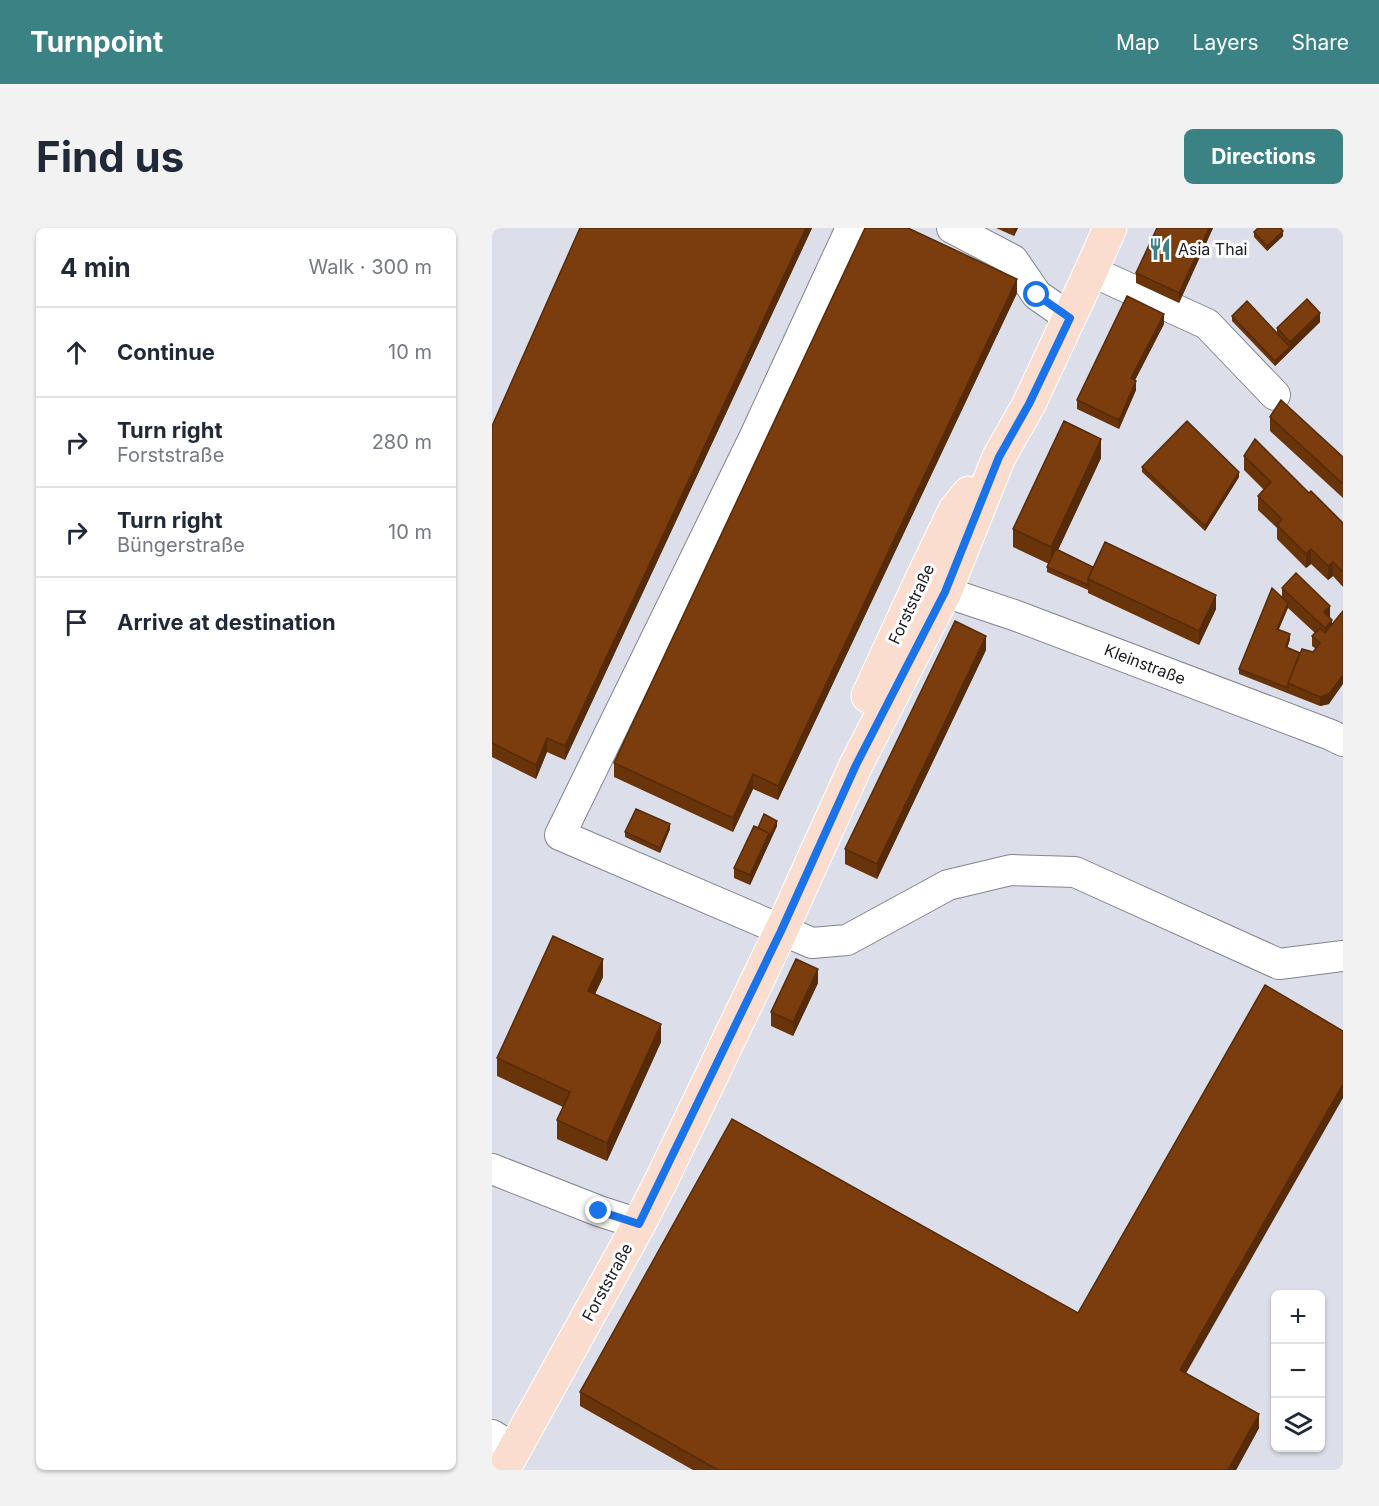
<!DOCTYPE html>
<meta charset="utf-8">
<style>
:root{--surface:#fff;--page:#f2f2f3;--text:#1f2937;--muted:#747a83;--line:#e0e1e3;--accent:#3a8284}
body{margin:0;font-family:Inter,sans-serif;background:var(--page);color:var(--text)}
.controls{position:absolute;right:18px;bottom:18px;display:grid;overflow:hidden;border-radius:9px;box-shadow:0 2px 4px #0004}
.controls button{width:54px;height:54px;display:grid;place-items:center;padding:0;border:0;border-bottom:2px solid var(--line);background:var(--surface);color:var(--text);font:30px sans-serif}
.stop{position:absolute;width:18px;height:18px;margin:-14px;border:4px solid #1a73e8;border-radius:50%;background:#fff}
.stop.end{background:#1a73e8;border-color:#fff;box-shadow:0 2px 6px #0008}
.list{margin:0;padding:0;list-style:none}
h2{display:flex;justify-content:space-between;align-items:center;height:78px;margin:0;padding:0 24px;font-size:26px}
h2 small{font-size:20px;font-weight:400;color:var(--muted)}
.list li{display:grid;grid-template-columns:39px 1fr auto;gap:18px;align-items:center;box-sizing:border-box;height:90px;padding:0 24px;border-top:2px solid var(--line)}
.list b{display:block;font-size:22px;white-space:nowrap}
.list p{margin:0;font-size:20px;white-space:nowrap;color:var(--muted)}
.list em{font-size:20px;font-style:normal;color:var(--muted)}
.icon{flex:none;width:33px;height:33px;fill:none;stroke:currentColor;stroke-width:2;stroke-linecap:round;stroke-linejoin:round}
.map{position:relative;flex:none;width:851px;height:1242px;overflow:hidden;border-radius:9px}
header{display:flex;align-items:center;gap:36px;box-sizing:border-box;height:84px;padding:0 30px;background:var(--accent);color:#fff}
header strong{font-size:28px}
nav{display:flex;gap:33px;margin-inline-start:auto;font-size:21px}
.intro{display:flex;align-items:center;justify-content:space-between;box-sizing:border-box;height:144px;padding:0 36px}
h1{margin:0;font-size:42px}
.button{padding:15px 27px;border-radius:9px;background:var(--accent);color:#fff;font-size:21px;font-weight:700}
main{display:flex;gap:36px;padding:0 36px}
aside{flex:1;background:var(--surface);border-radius:9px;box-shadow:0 2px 4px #0004}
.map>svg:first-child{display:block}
</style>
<header>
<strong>Turnpoint</strong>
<nav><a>Map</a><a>Layers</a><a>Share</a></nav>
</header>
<div class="intro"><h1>Find us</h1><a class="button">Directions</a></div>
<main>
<aside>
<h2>4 min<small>Walk · 300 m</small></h2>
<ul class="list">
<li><svg class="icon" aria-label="ahead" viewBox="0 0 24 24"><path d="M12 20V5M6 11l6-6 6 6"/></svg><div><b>Continue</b></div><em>10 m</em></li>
<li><svg class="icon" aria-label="right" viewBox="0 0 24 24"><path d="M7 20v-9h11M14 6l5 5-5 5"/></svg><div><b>Turn right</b><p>Forststraße</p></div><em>280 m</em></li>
<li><svg class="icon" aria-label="right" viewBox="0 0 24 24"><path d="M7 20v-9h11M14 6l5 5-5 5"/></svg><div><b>Turn right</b><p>Büngerstraße</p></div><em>10 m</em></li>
<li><svg class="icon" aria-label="arrive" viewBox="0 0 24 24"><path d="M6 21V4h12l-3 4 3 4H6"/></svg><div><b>Arrive at destination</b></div></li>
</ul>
</aside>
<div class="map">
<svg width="851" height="1242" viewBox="0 0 851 1242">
<rect width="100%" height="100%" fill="#dcdfe9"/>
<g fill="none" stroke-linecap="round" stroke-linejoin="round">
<g stroke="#82858f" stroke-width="32">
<path id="minor" d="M 359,0 L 262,210 L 68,607 L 320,715 L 355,712 L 456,657 L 519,642 L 583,644 L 787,736 L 851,728
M 460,0 L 521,32 L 545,67 L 578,90
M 599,43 L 715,96 L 783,167
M 453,364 L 522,387 L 839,507 L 851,513
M 0,941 L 107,983 L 147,996
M 0,1207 L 23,1221"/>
</g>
<g stroke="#fff" stroke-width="35">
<path id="major" d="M 376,468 L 427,357 L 463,282 L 477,265
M 11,1242 L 147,996 L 169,953 L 289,703 L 364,537 L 453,364 L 507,229 L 537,176 L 599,43 L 618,0"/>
</g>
<use href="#minor" stroke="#fff" stroke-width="30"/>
<use href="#major" stroke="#faddcf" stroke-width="33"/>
</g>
<path fill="#6a340b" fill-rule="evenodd" d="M 88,0 L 320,0 L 73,532 L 55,524 L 44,551 L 0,529 L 0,198 Z
M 504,0 L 526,0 L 522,8 Z
M 665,0 L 721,0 L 687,75 L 644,55 L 644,45 Z
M 766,0 L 791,0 L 789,1 L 791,8 L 775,23 L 762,9 L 762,4 Z
M 525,65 L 286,572 L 261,561 L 241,604 L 122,549 L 122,535 Z
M 740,88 L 785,105 L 785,100 L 828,94 L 783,138 L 740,93 Z
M 672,96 L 643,152 L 644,162 L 627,201 L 585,181 L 585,172 Z
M 778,189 L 851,229 L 851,270 L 778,203 Z
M 752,228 L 817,265 L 851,295 L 851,359 L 841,348 L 836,352 L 819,336 L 814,340 L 785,311 L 785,300 L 766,282 L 766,268 L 772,262 L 752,242 Z
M 609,230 L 566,322 L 601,339 L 724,381 L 707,417 L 596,365 L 596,362 L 555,344 L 555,339 L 557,336 L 521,319 L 521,301 Z
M 650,239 L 747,249 L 713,303 L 650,244 Z
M 790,360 L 838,390 L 840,396 L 837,476 L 828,478 L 747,446 L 747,441 L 790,369 ZM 796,380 L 823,405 L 820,408 L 820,418 L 824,421 L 821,424 L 808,425 L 795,420 L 798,411 L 787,401 Z
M 494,422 L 385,651 L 353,636 L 353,621 Z
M 285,598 L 258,657 L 242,650 L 242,640 L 266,600 Z
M 178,601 L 168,625 L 133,609 L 133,604 Z
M 111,749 L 103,766 L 169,814 L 115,933 L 65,911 L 65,892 L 71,879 L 5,848 L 5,830 Z
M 326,755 L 301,808 L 279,798 L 279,784 Z
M 694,1145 L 767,1200 L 744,1242 L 201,1242 L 88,1178 L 88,1164 Z"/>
<path fill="#562b09" d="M 314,0 L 320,0 L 73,532 L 73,518 Z
M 522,0 L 526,0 L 522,8 Z
M 717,0 L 721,0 L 687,75 L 687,65 Z
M 791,3 L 791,8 L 775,23 L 775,18 Z
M 525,51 L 525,65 L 286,572 L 286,558 Z
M 828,85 L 828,94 L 783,138 L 783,133 L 798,119 L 798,114 Z
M 672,86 L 672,96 L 639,160 L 639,150 Z
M 644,153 L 644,162 L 627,201 L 627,192 Z
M 609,211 L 609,230 L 559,337 L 559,319 Z
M 747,244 L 747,249 L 713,303 L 713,298 Z
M 819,321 L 819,336 L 814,340 L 814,326 Z
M 841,334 L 841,348 L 836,352 L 836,338 Z
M 724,367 L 724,381 L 707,417 L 707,403 Z
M 796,375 L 796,379 L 785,405 L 785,401 Z
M 838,378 L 838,392 L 832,384 Z
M 840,392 L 840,406 L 833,414 L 833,400 Z
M 798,406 L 798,411 L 794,424 L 794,419 Z
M 494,408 L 494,422 L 385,651 L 385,636 Z
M 851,447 L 851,456 L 837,476 L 828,478 L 828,469 Z
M 55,510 L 55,524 L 44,551 L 44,537 Z
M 261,546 L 261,561 L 241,604 L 241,590 Z
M 285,593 L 285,598 L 258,657 L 258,647 L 277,605 Z
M 178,596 L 178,601 L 168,625 L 168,620 Z
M 111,731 L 111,749 L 96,781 L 96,763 Z
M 326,741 L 326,755 L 301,808 L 301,794 Z
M 169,796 L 169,814 L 115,933 L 115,915 Z
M 851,856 L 851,870 L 688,1156 L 688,1142 Z
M 767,1186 L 767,1200 L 744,1242 L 736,1242 Z"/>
<path fill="#7b3d0d" stroke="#562b09" stroke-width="1.5" d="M 88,0 L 314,0 L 73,518 L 55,510 L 44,537 L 0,515 L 0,198 Z
M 373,0 L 416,0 L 525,51 L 286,558 L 261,546 L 241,590 L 122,535 Z
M 665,0 L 717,0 L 687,65 L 644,45 Z
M 766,0 L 788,0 L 791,3 L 775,18 L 762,4 Z
M 635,68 L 672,86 L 639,150 L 644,153 L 627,192 L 585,172 Z
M 815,71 L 828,85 L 798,114 L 785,100 Z
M 755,73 L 798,119 L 783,133 L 740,88 Z
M 789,172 L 851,229 L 851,256 L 778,189 Z
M 572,193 L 609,211 L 559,319 L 521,301 Z
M 695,193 L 747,244 L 713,298 L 650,239 Z
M 763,211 L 817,265 L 819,263 L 851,295 L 851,344 L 841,334 L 836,338 L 819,321 L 814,326 L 785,297 L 790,291 L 766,268 L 779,254 L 752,228 Z
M 613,314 L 724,367 L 707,403 L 596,351 Z
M 564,321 L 601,339 L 596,351 L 596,357 L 555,339 Z
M 804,345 L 838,378 L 832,384 L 840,392 L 833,400 L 790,360 Z
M 780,360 L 796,375 L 785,401 L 798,406 L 794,419 L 808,425 L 796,455 L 796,460 L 747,441 Z
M 851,383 L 851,447 L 837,466 L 828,469 L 796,455 L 810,421 L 821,424 L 828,415 L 820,408 L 828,400 L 833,405 Z
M 463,393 L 494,408 L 385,636 L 353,621 Z
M 144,581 L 178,596 L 168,620 L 133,604 Z
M 272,586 L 285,593 L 277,610 L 277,605 L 266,600 Z
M 262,598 L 277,605 L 258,647 L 242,640 Z
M 61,708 L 111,731 L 96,763 L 169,796 L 115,915 L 65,892 L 78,864 L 5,830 Z
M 304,731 L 326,741 L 301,794 L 279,784 Z
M 773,757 L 851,803 L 851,856 L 688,1142 L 767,1186 L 736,1242 L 226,1242 L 88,1164 L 240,891 L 586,1085 Z"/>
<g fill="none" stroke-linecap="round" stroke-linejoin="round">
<path stroke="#1a73e8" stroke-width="8" d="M 107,983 L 147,996 L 289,703 L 364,537 L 453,364 L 507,229 L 537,176 L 578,90 L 545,67"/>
</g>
<defs>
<g id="restaurant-bare" transform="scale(1.8)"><path d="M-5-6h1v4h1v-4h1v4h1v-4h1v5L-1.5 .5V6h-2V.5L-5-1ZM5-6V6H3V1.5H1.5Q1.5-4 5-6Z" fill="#3a8284" stroke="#fff" stroke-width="2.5" paint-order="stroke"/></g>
</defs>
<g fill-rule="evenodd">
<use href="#restaurant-bare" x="668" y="21"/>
</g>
<g text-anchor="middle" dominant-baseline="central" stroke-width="6" stroke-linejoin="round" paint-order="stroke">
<g font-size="16" fill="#1a1b1f" stroke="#fff" text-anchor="start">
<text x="686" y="21">Asia Thai</text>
</g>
<g font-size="16" fill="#1a1b1f" stroke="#fff">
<text transform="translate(419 376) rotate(-65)">Forststraße</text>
<text transform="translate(653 436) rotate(21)">Kleinstraße</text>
<text transform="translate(115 1054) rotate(-61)">Forststraße</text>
</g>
</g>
</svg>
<div class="controls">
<button>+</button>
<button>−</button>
<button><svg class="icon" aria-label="layers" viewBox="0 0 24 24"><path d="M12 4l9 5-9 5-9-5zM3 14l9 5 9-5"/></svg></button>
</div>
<div class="stop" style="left:545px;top:67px"></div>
<div class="stop end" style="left:107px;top:983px"></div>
</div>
</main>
